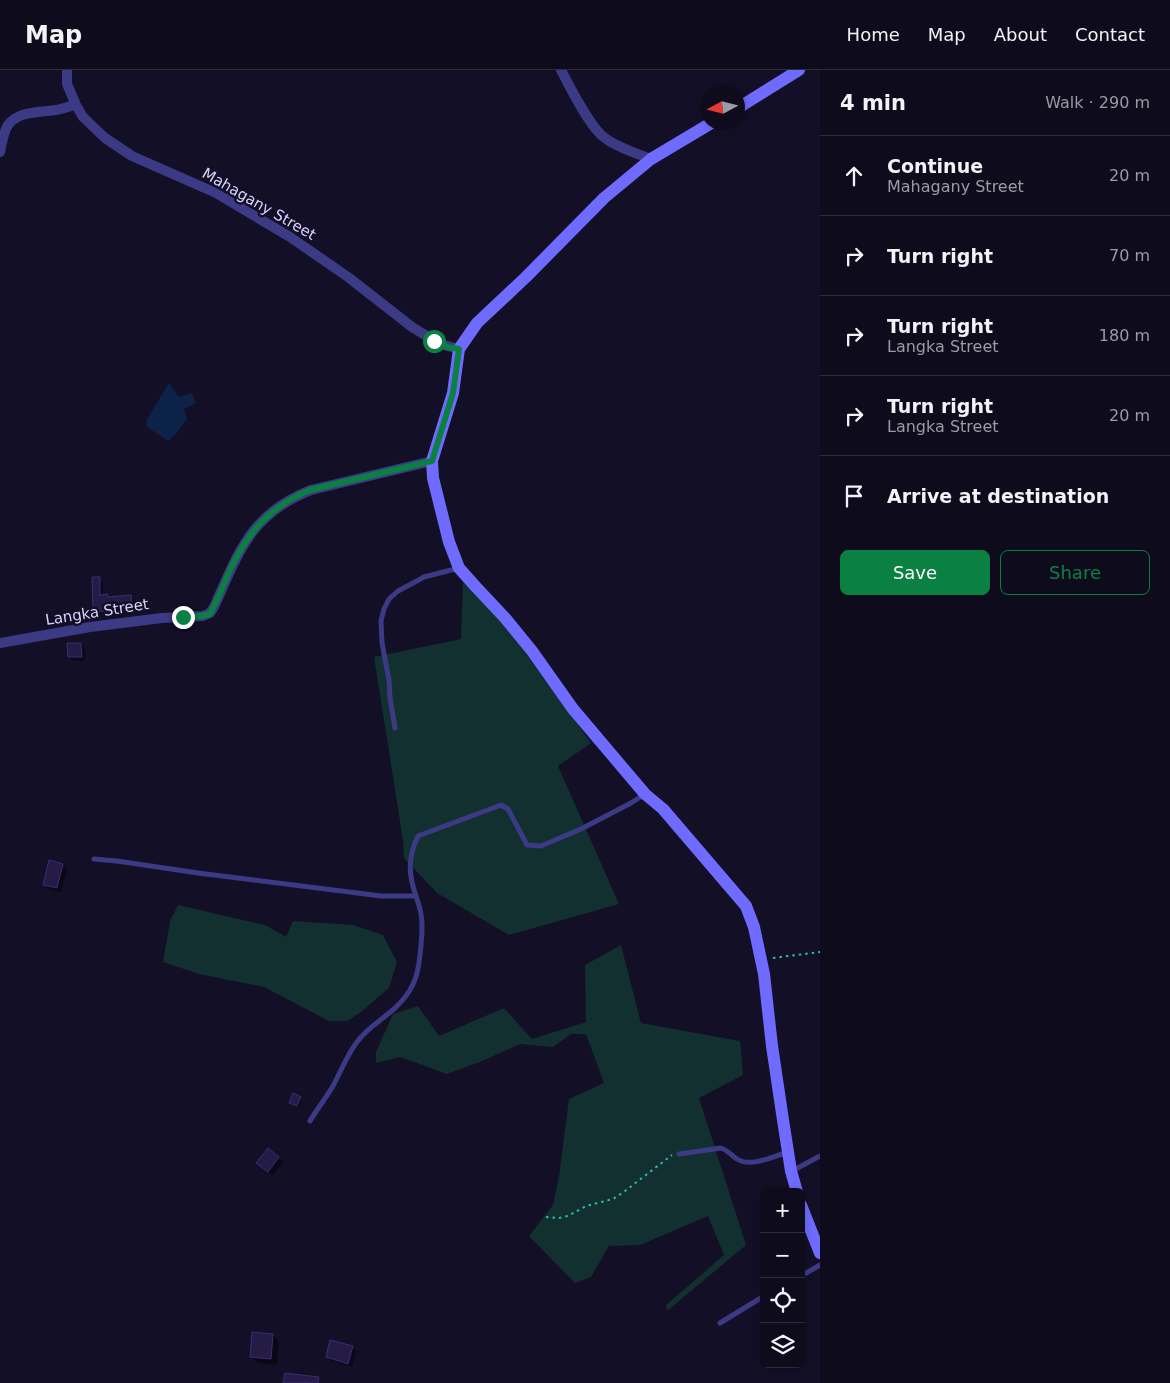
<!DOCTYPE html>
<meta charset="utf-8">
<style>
:root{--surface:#0e0b1c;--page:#171425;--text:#f1f3f6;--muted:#9b9ba3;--line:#2e2b3b;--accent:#0b8043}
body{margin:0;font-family:"DejaVu Sans",sans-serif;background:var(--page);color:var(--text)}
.controls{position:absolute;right:15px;bottom:15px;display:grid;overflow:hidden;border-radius:8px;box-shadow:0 2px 8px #0003}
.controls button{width:45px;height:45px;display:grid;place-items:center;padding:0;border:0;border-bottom:1px solid var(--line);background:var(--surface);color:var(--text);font:25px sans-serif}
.compass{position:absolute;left:700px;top:15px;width:45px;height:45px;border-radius:50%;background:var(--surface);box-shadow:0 2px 8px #0003;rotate:263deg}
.stop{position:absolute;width:15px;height:15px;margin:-11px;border:4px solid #0b8043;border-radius:50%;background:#fff}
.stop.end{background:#0b8043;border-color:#fff;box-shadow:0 1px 5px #0008}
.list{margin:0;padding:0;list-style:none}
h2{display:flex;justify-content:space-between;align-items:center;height:65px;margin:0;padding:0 20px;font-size:21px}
h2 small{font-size:16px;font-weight:400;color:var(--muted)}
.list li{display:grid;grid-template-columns:32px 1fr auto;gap:15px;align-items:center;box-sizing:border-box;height:80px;padding:0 20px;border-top:1px solid var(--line)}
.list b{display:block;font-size:19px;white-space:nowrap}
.list p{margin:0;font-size:16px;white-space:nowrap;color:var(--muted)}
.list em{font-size:16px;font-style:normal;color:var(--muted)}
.actions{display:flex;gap:10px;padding:15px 20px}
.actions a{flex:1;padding:11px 0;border:1px solid var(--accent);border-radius:8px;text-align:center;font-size:18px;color:var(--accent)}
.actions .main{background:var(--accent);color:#fff}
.icon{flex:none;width:28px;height:28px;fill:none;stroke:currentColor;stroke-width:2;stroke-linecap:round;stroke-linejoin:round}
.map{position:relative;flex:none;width:820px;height:1313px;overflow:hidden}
header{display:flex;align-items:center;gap:30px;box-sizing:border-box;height:70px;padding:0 25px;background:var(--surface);border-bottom:1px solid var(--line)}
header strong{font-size:24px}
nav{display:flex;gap:28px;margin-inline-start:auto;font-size:18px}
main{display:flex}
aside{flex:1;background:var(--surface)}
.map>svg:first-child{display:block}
</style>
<header>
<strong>Map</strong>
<nav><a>Home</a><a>Map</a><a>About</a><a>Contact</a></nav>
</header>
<main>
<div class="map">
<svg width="820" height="1313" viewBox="0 0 820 1313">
<rect width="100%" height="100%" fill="#130f26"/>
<path fill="#12302f" d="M 463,511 L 504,554 L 591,673 L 558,696 L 619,834 L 509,865 L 437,823 L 404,788 L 403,770 L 374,587 L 461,569 Z
M 178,835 L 265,855 L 286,867 L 293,851 L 353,855 L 383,865 L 397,892 L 389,918 L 361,942 L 347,951 L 329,951 L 264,917 L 199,904 L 163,892 L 170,851 Z
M 621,875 L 641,953 L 740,971 L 743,1005 L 699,1028 L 746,1175 L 667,1241 L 666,1235 L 724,1185 L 708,1146 L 640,1175 L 609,1176 L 591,1207 L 575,1213 L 529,1166 L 553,1135 L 559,1106 L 569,1029 L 604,1013 L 586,964 L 571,964 L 553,977 L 520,974 L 480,992 L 447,1004 L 400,987 L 376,993 L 376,982 L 393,944 L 418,936 L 439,966 L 504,938 L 532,969 L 586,952 L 585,895 Z"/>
<path fill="#0c2248" d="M 169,313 L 179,327 L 192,323 L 196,333 L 184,339 L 187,349 C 181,356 176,366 168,371 L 147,357 L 146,351 Z"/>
<path fill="#0007" d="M 99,509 L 103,512 L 103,526 L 108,526 L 110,528 L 130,527 L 134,530 L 134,539 L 111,540 L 111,544 L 97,544 L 94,541 Z
M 80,574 L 85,578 L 85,591 L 74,591 L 69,587 Z
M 63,795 L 67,799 L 61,822 L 49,819 L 44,814 Z
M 300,1028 L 302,1029 L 299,1037 L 293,1034 Z
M 278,1088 L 283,1092 L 273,1105 L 262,1097 Z
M 273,1265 L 279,1272 L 277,1295 L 258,1293 L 251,1286 Z
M 352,1277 L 356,1282 L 352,1297 L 331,1291 L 327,1287 Z"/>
<path fill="#241b47" stroke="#3b2d73" d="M 92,507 L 100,507 L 100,525 L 108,524 L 108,527 L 131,525 L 132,536 L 109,537 L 109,541 L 93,542 Z
M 67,573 L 81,573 L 82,587 L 68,587 Z
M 49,790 L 63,794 L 57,818 L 43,815 Z
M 293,1023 L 301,1027 L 297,1036 L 289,1033 Z
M 268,1078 L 279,1087 L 268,1102 L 256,1093 Z
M 252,1262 L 273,1264 L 271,1289 L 250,1287 Z
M 330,1270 L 353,1276 L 348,1294 L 326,1287 Z
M 285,1303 L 319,1307 L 318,1313 L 283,1313 Z"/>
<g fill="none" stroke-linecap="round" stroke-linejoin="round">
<path stroke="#2fb8b0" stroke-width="2" stroke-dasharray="2.5 4" stroke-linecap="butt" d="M 773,888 L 820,882
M 546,1147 L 559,1148 L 568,1146 L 586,1136 L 613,1129 L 625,1121 L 672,1085"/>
<path stroke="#3d3a85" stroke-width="5" d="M 395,658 L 390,628 L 389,610 L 382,573 L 381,551 L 384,539 L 389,529 L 398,521 L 415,512 L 424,507 L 459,498
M 94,789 L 117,791 L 198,803 L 381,826 L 416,826 C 408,804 408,787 418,766 L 501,735 L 508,739 L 527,775 L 541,776 L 581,759 L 631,733 L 645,724
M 310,1051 C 317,1039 326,1028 333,1016 C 341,1001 347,985 357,972 C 368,956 386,948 399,934 C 417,916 419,899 421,875 C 422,865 423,854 421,844 C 420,838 418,832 416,826
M 679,1084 L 721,1078 C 730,1081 730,1085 737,1089 C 751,1098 774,1086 788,1082
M 792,1101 L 820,1086
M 801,1206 L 820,1195
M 720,1253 L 764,1226"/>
<path stroke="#3d3a85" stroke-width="10" d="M 67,0 L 67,14 L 76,35 L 83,47 L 105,68 L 132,86 L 216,123 L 290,167 L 348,207 L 412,257 L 440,274 L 459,279
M 561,0 C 570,17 590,58 605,68 C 618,78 636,83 651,89
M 0,82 C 2,73 3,63 8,55 C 18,41 41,42 56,40 C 63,39 69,36 76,35
M 0,573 L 90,557 L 162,548 L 203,546 L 210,543 L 214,537 C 239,482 250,444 311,420 L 432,391"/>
<path stroke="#6f6bff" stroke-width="12" d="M 738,38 L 799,0
M 713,52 L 651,89 L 604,128 L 526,207 L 477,253 L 459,279 L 453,323 L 432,391 L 433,408 L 449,472 L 459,498 L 476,517 L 506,549 L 532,581 L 573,639 L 645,724 L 663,739 L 746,836 L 754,857 L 764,904 L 772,976 L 783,1050 L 791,1101 L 797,1122
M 801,1135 L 820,1183"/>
</g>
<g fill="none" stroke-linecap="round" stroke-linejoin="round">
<path stroke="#0b8043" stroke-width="6" d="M 183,547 L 202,546 L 210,544 C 219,528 225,510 233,494 C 251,458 273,435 310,420 L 432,391 L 453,323 L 459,279 L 447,277 L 434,271"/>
</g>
<g text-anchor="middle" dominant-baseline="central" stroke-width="5" stroke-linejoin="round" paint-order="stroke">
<g font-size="15" fill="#d9d4ff" stroke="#130f26">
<text transform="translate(259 134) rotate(30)">Mahagany Street</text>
<text transform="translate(97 542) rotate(-9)">Langka Street</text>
</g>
</g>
</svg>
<div class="controls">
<button>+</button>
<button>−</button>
<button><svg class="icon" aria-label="locate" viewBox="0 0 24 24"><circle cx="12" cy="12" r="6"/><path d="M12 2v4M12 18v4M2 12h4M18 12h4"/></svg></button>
<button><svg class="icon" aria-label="layers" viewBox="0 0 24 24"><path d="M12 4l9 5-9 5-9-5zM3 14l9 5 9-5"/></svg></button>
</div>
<svg class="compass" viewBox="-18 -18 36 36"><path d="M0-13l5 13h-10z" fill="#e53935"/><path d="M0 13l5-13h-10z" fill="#9b9ba3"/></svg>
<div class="stop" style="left:434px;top:271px"></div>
<div class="stop end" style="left:183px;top:547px"></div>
</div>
<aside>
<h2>4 min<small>Walk · 290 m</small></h2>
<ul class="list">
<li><svg class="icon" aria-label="ahead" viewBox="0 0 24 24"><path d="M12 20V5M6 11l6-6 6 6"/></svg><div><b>Continue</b><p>Mahagany Street</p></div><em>20 m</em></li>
<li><svg class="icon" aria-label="right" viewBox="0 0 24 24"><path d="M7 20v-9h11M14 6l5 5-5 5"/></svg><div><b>Turn right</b></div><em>70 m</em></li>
<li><svg class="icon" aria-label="right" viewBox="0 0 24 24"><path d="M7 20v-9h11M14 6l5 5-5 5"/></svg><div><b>Turn right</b><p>Langka Street</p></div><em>180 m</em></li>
<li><svg class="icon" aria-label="right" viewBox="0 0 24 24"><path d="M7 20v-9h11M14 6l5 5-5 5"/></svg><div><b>Turn right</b><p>Langka Street</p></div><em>20 m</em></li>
<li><svg class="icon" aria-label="arrive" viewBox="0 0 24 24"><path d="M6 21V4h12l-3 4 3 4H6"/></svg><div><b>Arrive at destination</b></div></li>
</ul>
<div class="actions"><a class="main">Save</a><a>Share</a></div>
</aside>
</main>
